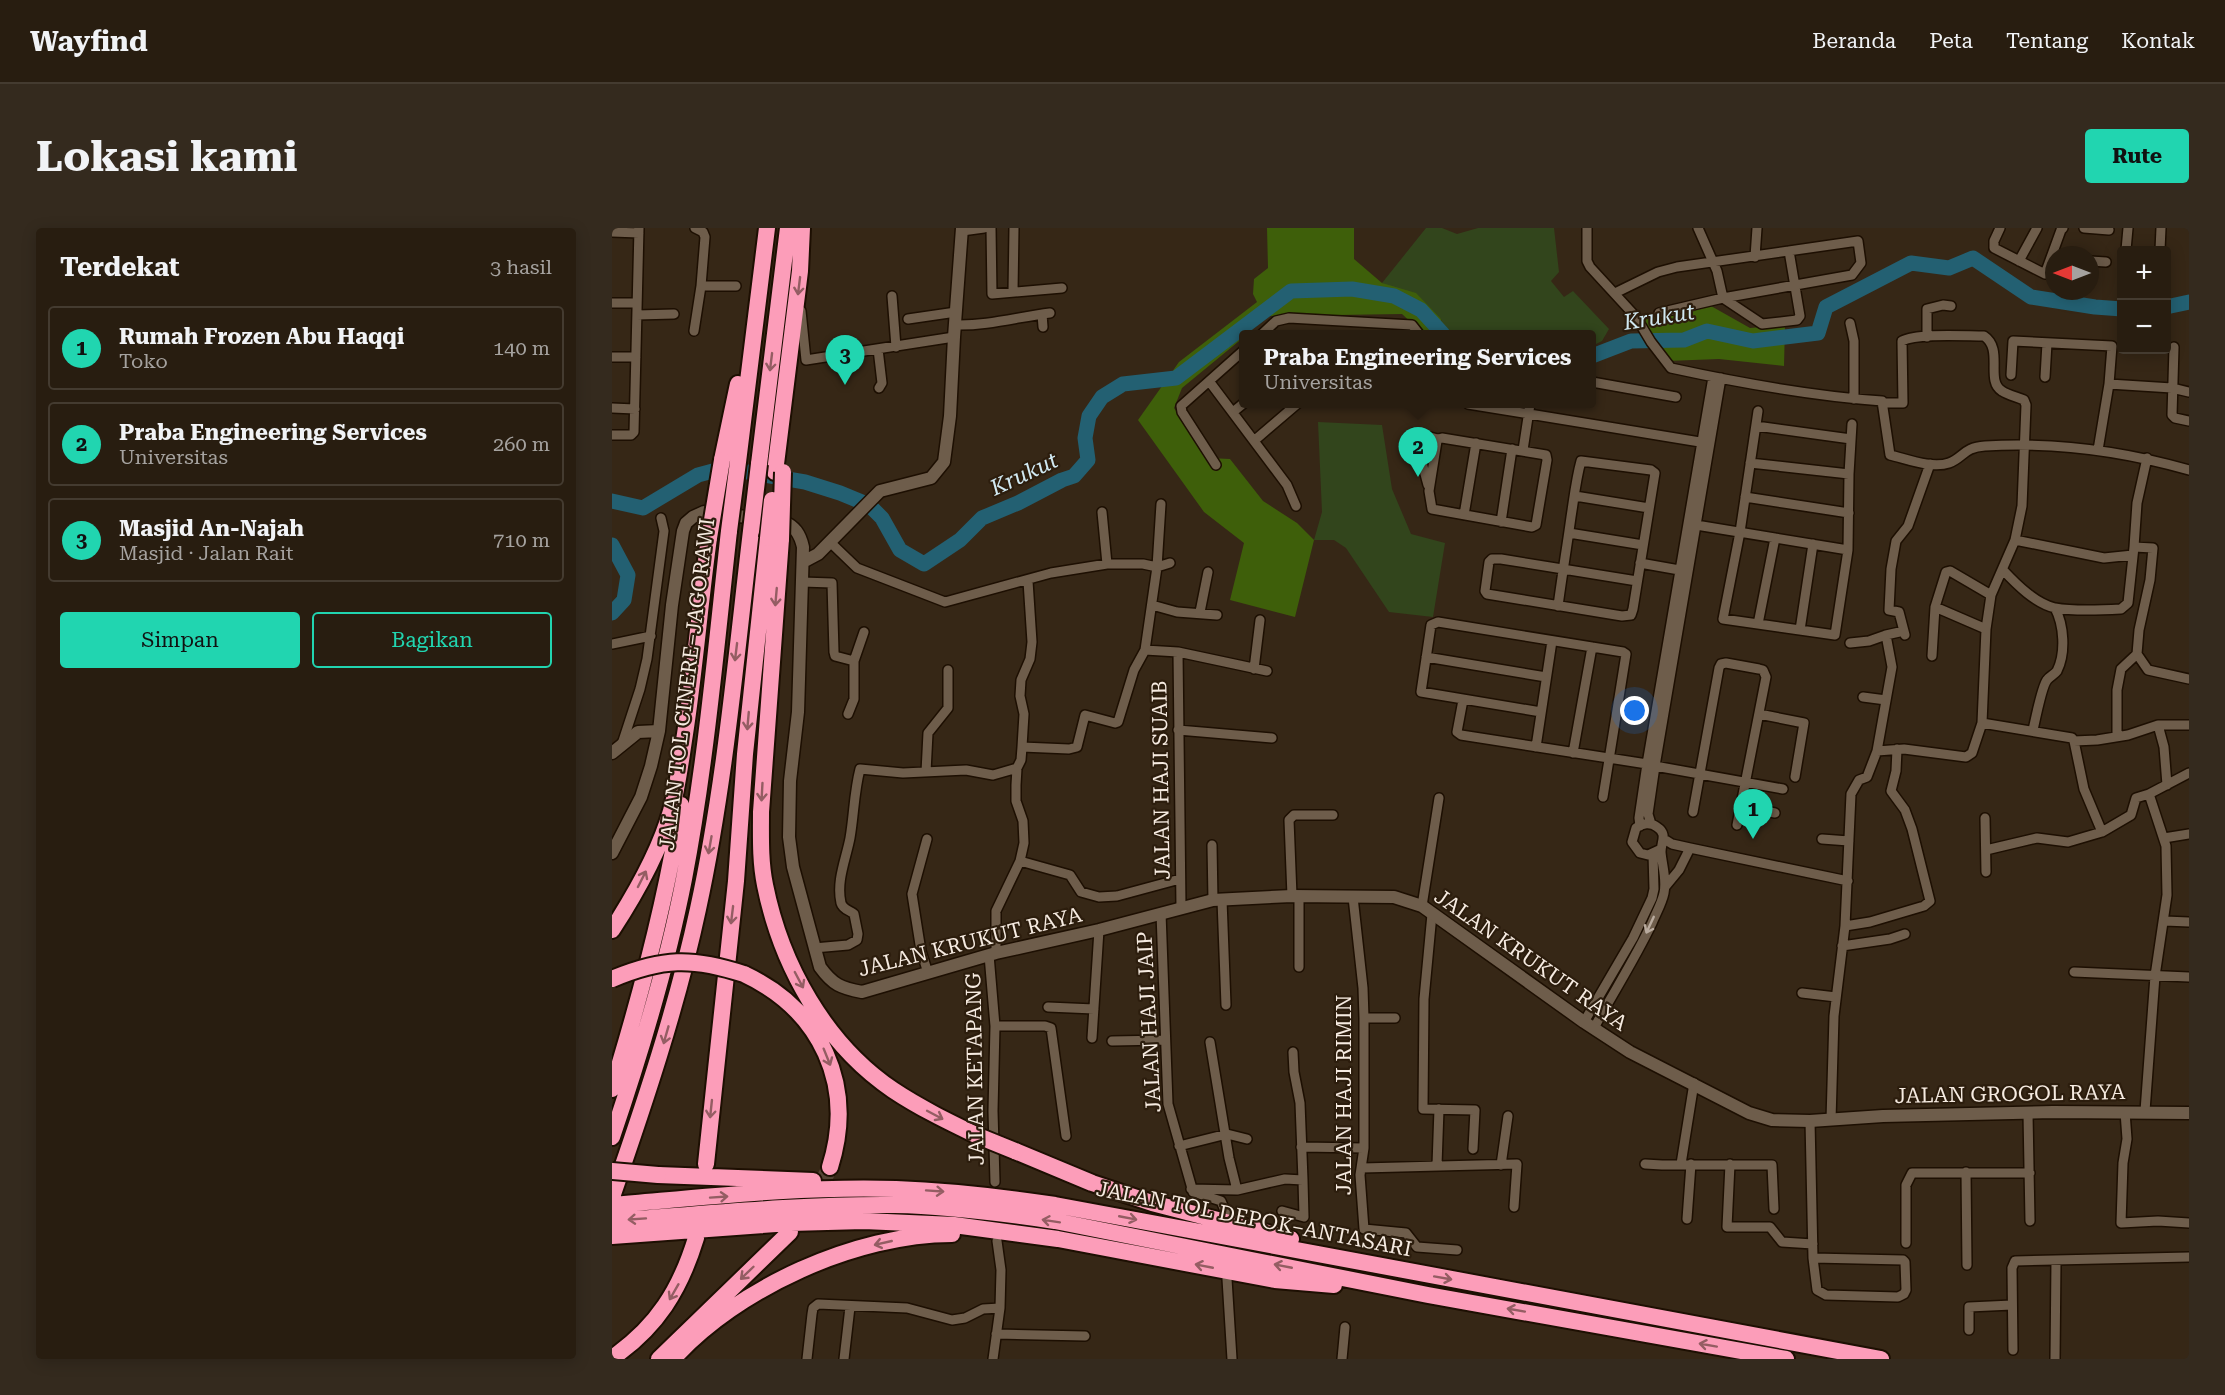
<!DOCTYPE html>
<html lang="id">
<meta charset="utf-8">
<style>
:root{--surface:#281d10;--page:#342a1e;--text:#f1f3f6;--muted:#a5a29f;--line:#443b30;--accent:#21d5b0}
body{margin:0;font-family:"Roboto Serif",serif;background:var(--page);color:var(--text)}
.controls{position:absolute;right:18px;top:18px;display:grid;overflow:hidden;border-radius:6px;box-shadow:0 3px 15px #0003}
.controls button{width:54px;height:54px;display:grid;place-items:center;padding:0;border:0;border-bottom:2px solid var(--line);background:var(--surface);color:var(--text);font:30px sans-serif}
.compass{position:absolute;left:1433px;top:18px;width:54px;height:54px;border-radius:50%;background:var(--surface);box-shadow:0 3px 15px #0003;rotate:270deg}
.you{position:absolute;left:1023px;top:483px;width:21px;height:21px;margin:-15px;border:4px solid #fff;border-radius:50%;background:#1a73e8;box-shadow:0 0 0 9px #1a73e833}
.badge{display:grid;place-items:center;width:39px;height:39px;border-radius:50%;background:var(--accent);color:#111;font-size:20px;font-weight:700}
.pin{position:absolute;translate:-50% -50px;filter:drop-shadow(0 2px 3px #0008)}
.pin::after{content:'';position:absolute;top:32px;width:21px;height:18px;background:inherit;clip-path:polygon(0 0,100% 0,50% 100%)}
.popup{position:absolute;left:627px;top:102px;width:357px;height:78px;box-sizing:border-box;display:grid;place-content:center;border-radius:6px;background:var(--surface);filter:drop-shadow(0 2px 4px #0005);font-size:20px;white-space:nowrap;color:var(--muted)}
.popup b{font-size:22px;color:var(--text)}
.popup::after{content:'';position:absolute;left:50%;top:100%;margin-left:-12px;border:12px solid transparent;border-top-color:var(--surface)}
.list{margin:0;padding:0;list-style:none}
h2{display:flex;justify-content:space-between;align-items:center;height:78px;margin:0;padding:0 24px;font-size:26px}
h2 small{font-size:20px;font-weight:400;color:var(--muted)}
.list li{display:grid;grid-template-columns:39px 1fr auto;gap:18px;align-items:center;box-sizing:border-box;height:84px;margin:0 12px 12px;padding:0 12px;border:2px solid var(--line);border-radius:6px}
.list b{display:block;font-size:22px;white-space:nowrap}
.list p{margin:0;font-size:20px;white-space:nowrap;color:var(--muted)}
.list em{font-size:20px;font-style:normal;color:var(--muted)}
.actions{display:flex;gap:12px;padding:18px 24px}
.actions a{flex:1;padding:14px 0;border:2px solid var(--accent);border-radius:6px;text-align:center;font-size:21px;color:var(--accent)}
.actions .main{background:var(--accent);color:#111}
.map{position:relative;flex:none;width:1577px;height:1131px;overflow:hidden;border-radius:6px}
header{display:flex;align-items:center;gap:36px;box-sizing:border-box;height:84px;padding:0 30px;background:var(--surface);border-bottom:2px solid var(--line)}
header strong{font-size:28px}
nav{display:flex;gap:33px;margin-inline-start:auto;font-size:21px}
.intro{display:flex;align-items:center;justify-content:space-between;box-sizing:border-box;height:144px;padding:0 36px}
h1{margin:0;font-size:42px}
.button{padding:15px 27px;border-radius:6px;background:var(--accent);color:#111;font-size:21px;font-weight:700}
main{display:flex;gap:36px;padding:0 36px}
aside{flex:1;background:var(--surface);border-radius:6px;box-shadow:0 3px 15px #0003}
.map>svg:first-child{display:block}
</style>
<header>
<strong>Wayfind</strong>
<nav><a>Beranda</a><a>Peta</a><a>Tentang</a><a>Kontak</a></nav>
</header>
<div class="intro"><h1>Lokasi kami</h1><a class="button">Rute</a></div>
<main>
<aside>
<h2>Terdekat<small>3 hasil</small></h2>
<ul class="list">
<li><span class="badge">1</span><div><b>Rumah Frozen Abu Haqqi</b><p>Toko</p></div><em>140 m</em></li>
<li><span class="badge">2</span><div><b>Praba Engineering Services</b><p>Universitas</p></div><em>260 m</em></li>
<li><span class="badge">3</span><div><b>Masjid An-Najah</b><p>Masjid · Jalan Rait</p></div><em>710 m</em></li>
</ul>
<div class="actions"><a class="main">Simpan</a><a>Bagikan</a></div>
</aside>
<div class="map">
<svg width="1577" height="1131" viewBox="0 0 1577 1131">
<rect width="100%" height="100%" fill="#362716"/>
<path fill="#32451c" d="M 814,0 L 830,0 L 845,6 L 866,0 L 942,0 L 947,44 L 939,53 L 952,69 L 961,63 L 997,101 L 990,113 L 980,118 L 980,106 L 831,106 L 829,91 L 770,55 Z
M 706,194 L 770,197 L 780,261 L 799,306 L 833,315 L 821,389 L 777,384 L 734,320 L 722,312 L 702,312 L 710,284 Z"/>
<path fill="#3e5f0a" d="M 655,0 L 742,0 L 742,31 L 770,55 L 804,65 L 829,91 L 831,106 L 808,106 L 805,100 L 790,86 L 657,88 L 632,106 L 632,109 L 570,160 L 562,180 L 597,230 L 618,231 L 651,273 L 685,295 L 702,312 L 683,389 L 618,372 L 632,315 L 592,284 L 526,192 L 567,134 L 645,74 L 641,66 L 642,51 L 656,40 Z
M 1099,78 L 1138,100 L 1173,97 L 1172,138 L 1107,131 L 1055,133 L 1028,92 L 1083,79 Z"/>
<g fill="none" stroke-linecap="round" stroke-linejoin="round">
<path stroke="#236072" stroke-width="15" d="M 1554,79 L 1577,74
M 980,128 L 1019,113 L 1072,112 L 1095,103 L 1141,113 L 1206,105 L 1214,79 L 1299,35 L 1337,40 L 1361,30 L 1419,69 L 1483,79 L 1510,81
M 0,273 L 31,280 L 86,247 L 112,240 L 193,254 L 228,265 L 257,277 L 270,290 L 288,322 L 312,336 L 348,312 L 370,290 L 406,275 L 450,252 L 462,248 L 476,232 L 473,210 L 477,188 L 490,169 L 511,156 L 564,150 L 679,63 L 740,61 L 782,68 L 809,82 L 831,106
M 0,317 L 16,347 L 12,372 L 0,385"/>
<path stroke="#534434" stroke-width="16" stroke-dasharray="16 8" stroke-linecap="butt" d="M 201,973 L 218,939"/>
<g stroke="#1d0f02" stroke-width="12">
<path id="street" d="M 379,0 L 380,66 L 450,60
M 975,0 L 975,33 L 978,39 L 1024,89 L 1039,114 L 1059,140 C 1128,155 1200,168 1270,173 L 1278,227 C 1295,231 1320,241 1337,235 C 1351,230 1352,219 1373,218 C 1442,214 1511,223 1577,242
M 1086,0 L 1105,43 L 1111,70 L 1150,96 L 1185,92 L 1188,88 L 1177,23
M 1388,0 L 1382,13 L 1382,20 L 1433,46 L 1449,2 L 1451,0
M 1472,0 L 1497,2
M 350,3 L 372,0
M 0,4 L 27,5
M 1514,22 L 1516,0
M 1548,22 L 1549,0
M 1143,29 L 1145,0
M 1407,33 L 1425,0
M 1478,33 L 1494,34
M 89,58 L 124,58
M 401,64 L 402,0
M 1003,65 L 1046,44 L 1065,39 L 1246,13 L 1249,35 L 1240,47 L 1111,70 L 1047,85
M 280,68 L 284,119
M 0,75 L 25,75
M 189,83 L 194,132 L 342,109
M 430,86 L 431,99
M 25,87 L 62,86
M 296,91 L 344,84
M 1238,95 L 1242,113 L 1242,171
M 343,97 C 375,98 406,89 438,85
M 82,103 L 89,58 L 93,9 L 91,4 L 83,0
M 650,106 L 664,93 L 677,90 L 800,97 L 807,106
M 1315,109 L 1315,81 L 1331,77 L 1339,78
M 1562,119 L 1560,187 L 1563,190 L 1577,193
M 266,121 L 270,155 L 267,160
M 0,129 L 24,129
M 1399,147 L 1401,113 L 1500,118 L 1497,156
M 1433,149 L 1435,115
M 597,153 L 675,257 L 684,278
M 980,154 L 1064,169
M 856,176 L 1094,215
M 0,180 L 23,181
M 621,184 L 632,175
M 1144,198 L 1239,211
M 0,207 L 19,207 L 22,204 L 27,0
M 830,210 L 934,227 L 935,232 L 924,297 L 920,299 L 820,281 L 817,263 L 825,213 L 826,211 Z
M 643,212 L 685,176
M 911,222 L 918,176
M 1486,222 L 1497,156 L 1560,160 L 1577,164
M 1535,230 L 1525,275 L 1522,319 L 1541,320 L 1538,352 L 1527,402 L 1525,426 L 1536,442 L 1577,451
M 1138,235 L 1237,246 L 1236,322 L 1223,407 L 1111,391 L 1128,304 L 1146,183
M 604,237 L 570,184 L 569,178 L 632,122
M 1237,246 L 1240,196
M 816,257 L 802,205 L 826,211
M 963,268 L 1037,280
M 1133,269 L 1237,285
M 549,276 L 545,339 L 558,335
M 490,284 L 495,336
M 852,287 L 864,215
M 889,294 L 900,221
M 1078,296 L 1236,322
M 957,305 L 1031,317
M 1403,312 L 1492,330 L 1521,327
M 218,314 L 245,340 L 333,374 L 439,345 L 495,336 L 531,336 L 545,339 L 533,422 L 566,424 L 655,443
M 1028,335 L 1073,343
M 1391,342 C 1405,357 1423,375 1443,380 C 1460,383 1491,382 1509,381 L 1516,375 L 1522,319
M 190,354 L 220,355 L 222,424 L 223,428 L 242,433 L 242,471 L 236,486
M 540,377 L 565,384 L 605,387
M 946,378 C 950,348 955,318 959,289 C 962,270 964,251 969,233 L 1039,242 L 1043,245 L 1021,381 L 1019,387 L 1010,388 L 875,366 L 873,363 L 877,334 L 880,331 L 889,331 L 1025,353
M 1323,379 L 1374,401
M 588,384 L 596,344
M 1146,396 L 1163,310
M 1188,402 L 1201,316
M 1293,407 L 1287,384 L 1277,382 L 1279,341 L 1284,313 L 1296,298 L 1318,236
M 1238,415 L 1257,413 L 1274,407
M 0,416 L 39,408
M 566,424 L 569,679
M 1320,428 L 1323,379 L 1334,344 L 1338,343 L 1379,367
M 814,429 L 934,449
M 242,433 L 252,404
M 642,441 L 648,392
M 1251,469 L 1274,472
M 851,472 L 845,504 L 849,507 L 1035,536
M 929,484 L 809,464 L 819,397 L 826,394 L 1011,424 L 1014,426 L 991,569
M 1147,486 L 1192,495 L 1183,549
M 1370,495 L 1460,510 L 1462,513 L 1485,512 L 1516,507 L 1546,497 L 1577,497
M 1546,497 L 1552,519 L 1555,557
M 566,502 L 660,510
M 1421,502 C 1423,493 1430,458 1435,452 C 1438,448 1442,447 1445,443 C 1454,425 1452,397 1443,380
M 1505,508 L 1505,462 L 1509,441 L 1525,426
M 1462,513 L 1472,561 L 1490,604
M 10,516 L 28,461 L 35,431 L 52,303 L 49,290
M 410,519 L 457,521 L 465,519 L 473,487 L 503,495 L 506,494 L 522,442 L 533,422
M 924,519 L 940,413
M 1265,523 L 1292,521 L 1354,529 L 1360,525 L 1370,495 L 1374,401 L 1379,367 L 1403,312 L 1410,278 L 1414,177 L 1412,172 C 1405,169 1396,167 1390,163 C 1373,153 1392,121 1372,108 C 1352,108 1305,105 1290,113 L 1291,175 L 1272,175
M 961,525 L 980,419
M 1043,538 L 1171,561
M 314,544 L 316,505 L 336,480 L 336,442
M 1129,578 L 1163,585
M 1081,584 L 1107,440 L 1109,436 L 1114,435 L 1147,441 L 1151,442 L 1154,449 L 1125,597
M 1373,590 L 1374,644
M 1039,596 L 1036,586 L 1043,538 L 1109,150
M 1028,598 L 1027,590 L 1035,536 L 1101,149
M 1552,610 L 1577,606
M 315,611 L 300,666 L 309,723 L 316,745
M 1052,611 L 1060,616 L 1078,620 L 1236,653
M 1210,611 L 1237,613
M 600,617 L 601,672
M 1374,622 L 1425,610 L 1456,614 L 1490,604 L 1519,587 L 1524,570 L 1537,566 L 1577,545
M 408,633 L 458,647 L 469,664 L 487,669 L 505,668 L 568,651
M 1053,659 L 1067,642 L 1078,620
M 680,668 L 677,592 L 682,587 L 721,587
M 741,669 L 751,760 L 752,790 L 752,920 L 748,947 L 752,1001 L 794,1005 L 805,1019 L 845,1022
M 610,672 L 614,777
M 810,678 L 827,570
M 549,685 L 556,876 L 581,964 L 609,973 L 614,985
M 820,686 L 812,771 L 811,881 L 863,882 L 861,921
M 1553,693 L 1577,694
M 1233,698 L 1258,694 L 1312,678 L 1318,673 L 1300,601 L 1293,582 L 1279,563 L 1284,543 L 1285,521
M 1230,718 L 1278,711 L 1293,706
M 202,720 L 236,717 L 245,712 L 246,706 L 242,686 C 238,682 231,682 229,675 C 224,653 234,631 238,610 C 242,587 242,564 248,541 L 291,545 L 354,542 L 381,547 L 405,540
M 384,725 L 384,683 L 408,633 L 412,615 L 411,593 L 404,573 L 404,557 L 405,540 L 409,532 L 410,519 L 412,486 L 408,468 L 409,452 L 418,431 L 420,414 L 416,353
M 377,727 L 383,798 L 381,883 L 383,954
M 687,739 L 687,668
M 1462,744 L 1577,749
M 1190,765 L 1224,769
M 436,779 L 482,781
M 752,790 L 783,790
M 972,794 L 1021,710 L 1040,670 L 1042,661 L 1041,626
M 383,798 L 433,798 L 439,800 L 454,908
M 982,800 C 1001,765 1023,731 1040,695 C 1044,685 1050,675 1052,665 C 1055,651 1050,637 1049,624 C 1049,614 1056,606 1045,599 C 1039,594 1030,595 1024,600 L 1020,614 L 1028,625 L 1036,627 L 1049,621
M 480,810 L 487,702
M 500,813 L 553,812
M 598,814 L 617,930 L 625,962 L 673,951 L 691,952 L 688,875 L 682,844 L 681,824
M 1533,883 L 1543,748 L 1555,667 L 1554,618 L 1537,566
M 1513,884 L 1515,911 L 1511,935 L 1509,995 L 1546,993 L 1577,995
M 1416,886 L 1418,993
M 1219,892 L 1222,788 L 1233,698 L 1239,566 L 1247,552 L 1255,549 L 1265,523 L 1280,439 L 1274,407 L 1292,403
M 1198,893 L 1201,1030 L 1205,1062 L 1214,1067 L 1286,1069 L 1292,1066 L 1294,1062 L 1293,1034 L 1291,1032 L 1201,1030
M 567,918 L 615,906 L 635,911
M 689,919 L 752,920
M 1033,936 L 1050,937 L 1160,937 L 1162,981
M 1069,936 L 1082,855
M 1118,936 L 1115,999 L 1158,999 L 1170,1014 L 1201,1016
M 825,937 L 827,881
M 889,937 L 896,888
M 750,940 L 905,936 L 902,979
M 1354,944 L 1355,1037
M 579,961 L 625,962
M 670,983 L 692,989 L 691,952
M 1075,991 L 1079,936
M 1294,1015 L 1294,957 L 1300,945 L 1418,945
M 615,1051 L 620,1131
M 1357,1102 L 1357,1079 L 1400,1077
M 384,1106 L 473,1108
M 1401,1122 L 1400,1040 L 1403,1033 L 1577,1029
M 195,1131 L 200,1086 L 201,1080 L 206,1076 L 295,1080 L 340,1092 L 353,1090 L 371,1081 L 388,1080
M 232,1131 L 238,1079
M 381,1131 L 388,1080 L 389,1042 L 385,1013
M 730,1131 L 733,1099
M 1443,1131 L 1444,1033"/>
</g>
<g stroke="#1d0f02" stroke-width="15">
<path id="secondary" d="M 191,334 L 206,326 L 268,263 L 319,250 L 332,234 L 338,188 L 342,109 L 350,0
M 0,525 L 26,504 L 47,503
M 0,625 L 29,569 L 39,538 L 47,503 L 60,377 L 71,303 L 74,295 L 81,289 L 92,284 L 170,293 C 183,298 188,306 191,319 L 186,484 L 178,553 L 177,609 L 181,639 L 208,739 C 221,757 229,760 250,764 L 384,725 L 487,702 L 601,672 L 680,668 L 782,669 L 810,678 L 972,794 L 1018,824 L 1137,885 L 1160,892 L 1198,893 L 1271,888 L 1441,884 L 1577,885"/>
</g>
<g stroke="#1d0f02" stroke-width="20">
<path id="highway" d="M 110,232 L 126,156
M 126,234 L 155,0
M 147,236 L 176,0
M 163,244 L 188,43 L 190,0
M 169,311 L 149,584 C 149,608 148,633 153,657 C 169,737 213,816 281,862 C 308,880 337,894 366,908
M 0,702 C 24,665 47,625 59,583 C 66,558 69,531 73,506 C 83,441 88,375 97,310
M 132,746 C 209,782 244,857 218,939
M 0,861 C 29,767 54,674 69,577
M 0,909 C 29,824 55,738 72,651 C 94,536 104,419 117,303
M 403,923 L 480,955 L 540,975 L 679,1011
M 94,936 L 124,653 L 133,526 L 156,310
M 46,947 L 201,953
M 0,969 C 33,874 65,779 86,681 C 113,557 124,429 139,303
M 0,977 C 94,969 189,958 284,961 C 337,963 390,969 443,977 L 1269,1131
M 0,993 C 94,986 189,976 283,977 C 337,978 390,985 443,993 L 816,1067 L 1174,1131
M 0,1008 L 178,995 L 252,993 L 342,997 L 446,1011 L 663,1052 L 722,1057
M 0,1130 C 45,1099 68,1062 84,1010
M 47,1131 L 178,1004
M 61,1131 C 125,1060 244,1006 340,1006"/>
</g>
<use href="#street" stroke="#6e5d4b" stroke-width="9"/>
<use href="#secondary" stroke="#6e5d4b" stroke-width="12"/>
<use href="#highway" stroke="#fc9db9" stroke-width="16"/>
<g stroke="#1d0f02" stroke-width="20" stroke-linecap="butt">
<path id="highway-bridge" d="M 117,303 L 126,234
M 139,303 L 147,236
M 97,310 L 110,232
M 156,310 L 160,272
M 169,311 L 171,244
M 0,751 C 50,730 80,729 132,746
M 366,908 L 403,923
M 0,943 L 46,947"/>
</g>
<use href="#highway-bridge" stroke="#fc9db9" stroke-width="16"/>
</g>
<defs><path id="oneway-shaft" d="M-6 0H5M1.5-3L5.5 0L1.5 3" fill="none" stroke-width="1.6" stroke-linecap="round" stroke-linejoin="round" transform="scale(1.5)"/></defs>
<g stroke="#945d63">
<use href="#oneway-shaft" transform="translate(187 58) rotate(97)"/>
<use href="#oneway-shaft" transform="translate(159 134) rotate(97)"/>
<use href="#oneway-shaft" transform="translate(164 369) rotate(95)"/>
<use href="#oneway-shaft" transform="translate(124 424) rotate(97)"/>
<use href="#oneway-shaft" transform="translate(136 493) rotate(95)"/>
<use href="#oneway-shaft" transform="translate(150 564) rotate(93)"/>
<use href="#oneway-shaft" transform="translate(98 617) rotate(100)"/>
<use href="#oneway-shaft" transform="translate(30 651) rotate(-63)"/>
<use href="#oneway-shaft" transform="translate(120 687) rotate(97)"/>
<use href="#oneway-shaft" transform="translate(187 752) rotate(62)"/>
<use href="#oneway-shaft" transform="translate(54 807) rotate(106)"/>
<use href="#oneway-shaft" transform="translate(215 829) rotate(68)"/>
<use href="#oneway-shaft" transform="translate(99 881) rotate(96)"/>
<use href="#oneway-shaft" transform="translate(323 887) rotate(28)"/>
<use href="#oneway-shaft" transform="translate(323 963) rotate(4)"/>
<use href="#oneway-shaft" transform="translate(107 969) rotate(-4)"/>
<use href="#oneway-shaft" transform="translate(516 990) rotate(11)"/>
<use href="#oneway-shaft" transform="translate(25 991) rotate(176)"/>
<use href="#oneway-shaft" transform="translate(439 993) rotate(-171)"/>
<use href="#oneway-shaft" transform="translate(271 1015) rotate(167)"/>
<use href="#oneway-shaft" transform="translate(592 1038) rotate(-169)"/>
<use href="#oneway-shaft" transform="translate(671 1038) rotate(-169)"/>
<use href="#oneway-shaft" transform="translate(135 1045) rotate(136)"/>
<use href="#oneway-shaft" transform="translate(831 1050) rotate(10)"/>
<use href="#oneway-shaft" transform="translate(62 1064) rotate(120)"/>
<use href="#oneway-shaft" transform="translate(904 1082) rotate(-170)"/>
<use href="#oneway-shaft" transform="translate(1096 1117) rotate(-170)"/>
</g>
<use stroke="#b9ab9e" href="#oneway-shaft" transform="translate(1038 697) rotate(115)"/>
<g text-anchor="middle" dominant-baseline="central" stroke-width="4.5" stroke-linejoin="round" paint-order="stroke">
<g font-size="21" fill="#f6ebe1" stroke="#2c1d0d">
<text transform="translate(75 456) rotate(-83)">JALAN TOL CINERE–JAGORAWI</text>
<text transform="translate(549 552) rotate(-91)">JALAN HAJI SUAIB</text>
<text transform="translate(358 714) rotate(-14)">JALAN KRUKUT RAYA</text>
<text transform="translate(919 732) rotate(35)">JALAN KRUKUT RAYA</text>
<text transform="translate(537 794) rotate(-93)">JALAN HAJI JAIP</text>
<text transform="translate(363 841) rotate(-91)">JALAN KETAPANG</text>
<text transform="translate(1398 866) rotate(-1)">JALAN GROGOL RAYA</text>
<text transform="translate(732 867) rotate(-90)">JALAN HAJI RIMIN</text>
<text transform="translate(642 991) rotate(11)">JALAN TOL DEPOK–ANTASARI</text>
</g>
<g font-size="22" font-style="italic" fill="#d1e9f2" stroke="#2c1d0d">
<text transform="translate(1047 89) rotate(-9)">Krukut</text>
<text transform="translate(412 246) rotate(-25)">Krukut</text>
</g>
</g>
</svg>
<div class="controls">
<button>+</button>
<button>−</button>
</div>
<svg class="compass" viewBox="-18 -18 36 36"><path d="M0-13l5 13h-10z" fill="#e53935"/><path d="M0 13l5-13h-10z" fill="#a5a29f"/></svg>
<div class="you"></div>
<div class="pin badge" style="left:1141px;top:611px">1</div>
<div class="pin badge" style="left:806px;top:249px">2</div>
<div class="popup"><b>Praba Engineering Services</b>Universitas</div>
<div class="pin badge" style="left:233px;top:157px">3</div>
</div>
</main>
